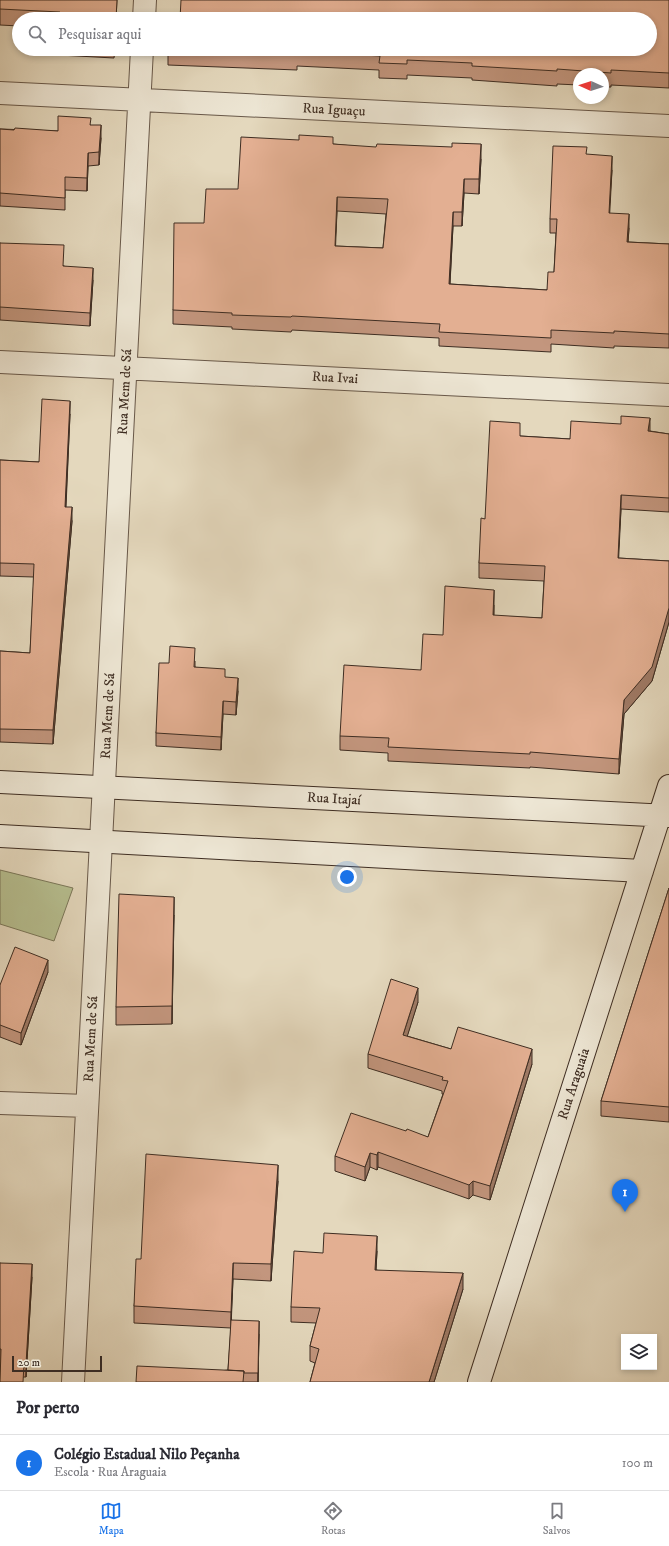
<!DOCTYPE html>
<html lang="pt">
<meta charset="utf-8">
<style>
:root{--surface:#fff;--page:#f2f2f3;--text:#2b2b33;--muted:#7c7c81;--line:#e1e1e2;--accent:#1a73e8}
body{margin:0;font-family:"IM FELL DW Pica",serif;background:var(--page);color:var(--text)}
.controls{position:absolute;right:12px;bottom:12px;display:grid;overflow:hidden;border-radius:0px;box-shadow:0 2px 6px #0003}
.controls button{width:36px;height:36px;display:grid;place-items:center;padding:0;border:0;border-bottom:1px solid var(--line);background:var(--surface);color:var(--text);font:20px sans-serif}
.compass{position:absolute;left:573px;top:68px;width:36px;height:36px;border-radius:50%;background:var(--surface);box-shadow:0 2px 6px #0003;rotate:273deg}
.scale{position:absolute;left:12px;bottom:10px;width:90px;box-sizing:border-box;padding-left:4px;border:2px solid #3e2d22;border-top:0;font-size:11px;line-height:14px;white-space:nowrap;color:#3e2d22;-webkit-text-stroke:3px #ede6d4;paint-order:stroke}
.you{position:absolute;left:347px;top:877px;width:14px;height:14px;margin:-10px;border:3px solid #fff;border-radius:50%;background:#1a73e8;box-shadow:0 0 0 6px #1a73e833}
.badge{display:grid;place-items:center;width:26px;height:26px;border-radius:50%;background:var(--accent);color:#fff;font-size:13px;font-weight:700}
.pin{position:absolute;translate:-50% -33px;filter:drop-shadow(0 1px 2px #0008)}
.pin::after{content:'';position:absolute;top:21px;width:14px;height:12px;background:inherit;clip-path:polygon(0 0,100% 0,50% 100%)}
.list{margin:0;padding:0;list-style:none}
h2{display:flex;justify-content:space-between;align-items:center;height:52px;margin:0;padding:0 16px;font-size:17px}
h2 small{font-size:13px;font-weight:400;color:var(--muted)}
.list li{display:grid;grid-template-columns:26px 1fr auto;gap:12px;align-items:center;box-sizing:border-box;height:56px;padding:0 16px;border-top:1px solid var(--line)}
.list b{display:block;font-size:15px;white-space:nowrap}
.list p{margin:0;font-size:13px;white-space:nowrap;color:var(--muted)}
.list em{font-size:13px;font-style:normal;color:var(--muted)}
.icon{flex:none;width:22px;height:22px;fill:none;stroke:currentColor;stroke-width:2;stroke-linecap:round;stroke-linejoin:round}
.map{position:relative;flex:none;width:669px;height:1382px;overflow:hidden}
.search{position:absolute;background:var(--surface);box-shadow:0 2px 6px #0003;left:12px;right:12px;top:12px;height:44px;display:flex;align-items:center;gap:10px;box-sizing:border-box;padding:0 14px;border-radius:22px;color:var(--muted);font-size:15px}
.sheet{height:108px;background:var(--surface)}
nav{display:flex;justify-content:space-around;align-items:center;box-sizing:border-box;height:56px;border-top:1px solid var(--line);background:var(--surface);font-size:11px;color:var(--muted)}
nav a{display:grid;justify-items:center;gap:2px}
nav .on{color:var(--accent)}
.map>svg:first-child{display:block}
</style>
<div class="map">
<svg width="669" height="1382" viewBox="0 0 669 1382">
<rect width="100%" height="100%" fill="#e4d8bd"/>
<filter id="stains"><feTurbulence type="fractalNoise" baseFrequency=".005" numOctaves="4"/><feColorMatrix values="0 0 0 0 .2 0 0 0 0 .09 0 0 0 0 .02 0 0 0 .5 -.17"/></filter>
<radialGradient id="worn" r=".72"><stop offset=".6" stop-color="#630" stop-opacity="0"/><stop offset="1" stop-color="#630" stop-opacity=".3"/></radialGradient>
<path fill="#b6be8f" stroke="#7a7658" d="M 0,870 L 73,888 L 54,941 L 0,924 Z"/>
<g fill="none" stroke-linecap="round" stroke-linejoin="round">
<g stroke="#685849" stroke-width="24">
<path id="street" d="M 144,19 L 145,0
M 0,93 L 669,126
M 0,362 L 669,395
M 0,1103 L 87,1106
M 73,1382 L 142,49"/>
</g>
<g stroke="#3e2d22" stroke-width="24">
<path id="secondary" d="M 0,782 L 669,816
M 0,836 L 642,871
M 479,1382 L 669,786"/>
</g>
<use href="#street" stroke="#ede6d4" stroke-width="22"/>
<use href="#secondary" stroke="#ede6d4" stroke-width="22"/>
</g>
<path fill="#c3967e" stroke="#3e2d22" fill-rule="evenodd" d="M 0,0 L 117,0 L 116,19 L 19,19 L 19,26 L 0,25 Z
M 669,0 L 669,88 L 611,85 L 611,87 L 603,87 L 603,74 L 579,74 L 579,85 L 557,84 L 557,86 L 472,80 L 472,78 L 407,75 L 407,79 L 379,78 L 379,70 L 297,66 L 297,70 L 168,65 L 168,49 L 650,49 Z
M 59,49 L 115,49 L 114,58 L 59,55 Z
M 91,125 L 101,138 L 99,165 L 88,166 L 87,191 L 65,190 L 65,210 L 0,206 L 0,129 L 58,131 Z
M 333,144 L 481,159 L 479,194 L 464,193 L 462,226 L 453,226 L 450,284 L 547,290 L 554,272 L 556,233 L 550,233 L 550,219 L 587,155 L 612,170 L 609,213 L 629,228 L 628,242 L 669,244 L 669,348 L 614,346 L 614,348 L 551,344 L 551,352 L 439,346 L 439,338 L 292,330 L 291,332 L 232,329 L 232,327 L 173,324 L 173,310 L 204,223 L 238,189 ZM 337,211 L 386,214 L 383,248 L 335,246 Z
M 0,243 L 64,266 L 93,280 L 90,326 L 0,320 Z
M 70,414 L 66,507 L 72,521 L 53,744 L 0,742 L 0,651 L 30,653 L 34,577 L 0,576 L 0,460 L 39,462 Z
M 650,431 L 669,434 L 669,512 L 621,509 L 618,558 L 669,561 L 669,622 L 652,681 L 624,714 L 619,774 L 530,767 L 530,768 L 388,761 L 388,753 L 340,750 L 340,736 L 421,670 L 443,635 L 494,605 L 494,616 L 542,618 L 544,581 L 479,578 L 479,563 L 485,519 L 520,436 L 570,439 Z
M 195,661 L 195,667 L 225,677 L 238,691 L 236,715 L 223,714 L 221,750 L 156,746 L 156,733 L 169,663 Z
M 669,888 L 669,1122 L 601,1116 L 601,1101 Z
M 174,915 L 172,1024 L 116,1025 L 116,1007 Z
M 48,972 L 21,1045 L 0,1037 L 0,985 Z
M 418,1002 L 407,1036 L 451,1049 L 532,1064 L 490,1200 L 473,1195 L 469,1199 L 378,1167 L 377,1170 L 370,1167 L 365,1181 L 335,1171 L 335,1156 L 406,1131 L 428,1137 L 443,1094 L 442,1094 L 442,1091 L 368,1068 L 368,1054 Z
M 278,1181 L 271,1281 L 233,1279 L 231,1320 L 259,1334 L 258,1382 L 136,1382 L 228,1370 L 231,1328 L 134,1323 L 134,1306 L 141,1259 Z
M 377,1251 L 376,1270 L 463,1289 L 434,1382 L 310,1382 L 315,1363 L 310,1361 L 310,1346 L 316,1323 L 291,1322 L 291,1307 L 323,1253 Z
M 0,1263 L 32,1277 L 26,1377 L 24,1377 L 0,1382 Z"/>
<path fill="#9f7a66" stroke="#3e2d22" d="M 101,125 L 101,138 L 99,165 L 99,152 Z
M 481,144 L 481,159 L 479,194 L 479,179 Z
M 88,153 L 88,166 L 87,191 L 87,178 Z
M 612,156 L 612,170 L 609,227 L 609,213 Z
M 464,179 L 464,193 L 462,226 L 462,212 Z
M 337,197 L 337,211 L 335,260 L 335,246 Z
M 453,212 L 453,226 L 449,299 L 449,284 Z
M 629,214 L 629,228 L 627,256 L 627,242 Z
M 93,268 L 93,280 L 90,326 L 90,313 Z
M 70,401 L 70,414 L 65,520 L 65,507 Z
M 650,418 L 650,433 L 648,431 Z
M 621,495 L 621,509 L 618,572 L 618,558 Z
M 72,507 L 72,521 L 53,744 L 53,730 Z
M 494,590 L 494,605 L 493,630 L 493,615 Z
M 669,608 L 669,622 L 652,681 L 624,714 L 619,774 L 619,759 L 624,700 Z
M 238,678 L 238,691 L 236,715 L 236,702 Z
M 223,701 L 223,714 L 221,750 L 221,737 Z
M 174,897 L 174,915 L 172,1024 L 172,1006 Z
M 48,960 L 48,972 L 21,1045 L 21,1033 Z
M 418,988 L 418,1002 L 403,1050 L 403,1035 Z
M 532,1049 L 532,1064 L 490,1200 L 490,1186 Z
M 378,1152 L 378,1167 L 377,1170 L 377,1155 Z
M 370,1153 L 370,1167 L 365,1181 L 365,1167 Z
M 278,1165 L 278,1181 L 271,1281 L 271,1264 Z
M 473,1181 L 473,1195 L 469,1199 L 469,1185 Z
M 377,1236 L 377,1251 L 375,1285 L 375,1270 Z
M 233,1263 L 233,1279 L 231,1328 L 231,1312 Z
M 32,1264 L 32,1277 L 26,1377 L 26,1364 Z
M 463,1273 L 463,1289 L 434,1382 L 429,1382 Z
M 259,1321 L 259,1334 L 258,1382 L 258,1373 Z"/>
<path fill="#e3af92" stroke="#3e2d22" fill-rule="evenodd" d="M 0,0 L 117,0 L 116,19 L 60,19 L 60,12 L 0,9 Z
M 181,0 L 669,0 L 669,73 L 611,70 L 611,73 L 557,69 L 557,71 L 472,66 L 472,63 L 407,60 L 407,64 L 379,63 L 380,56 L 297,51 L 297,55 L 168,50 L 168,49 L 650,49 L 650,19 L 180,19 Z
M 58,116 L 91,118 L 90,125 L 101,125 L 99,152 L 88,153 L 87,178 L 65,177 L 65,198 L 0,193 L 0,129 L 14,130 L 15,128 L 58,131 Z
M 299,135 L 333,137 L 333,144 L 376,147 L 377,144 L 452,147 L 452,143 L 481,144 L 479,179 L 464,179 L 462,212 L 453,212 L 449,284 L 547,290 L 548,272 L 554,272 L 557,219 L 550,219 L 553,146 L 587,147 L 586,154 L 612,156 L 609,213 L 629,214 L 627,242 L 669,244 L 669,334 L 614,331 L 614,333 L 551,330 L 551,338 L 439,332 L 440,324 L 292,316 L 291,317 L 232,315 L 232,313 L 173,310 L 174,223 L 204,223 L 206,189 L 238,189 L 241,137 L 299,140 ZM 337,197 L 388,199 L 383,248 L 335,246 Z
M 0,243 L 64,245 L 63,266 L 93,268 L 90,313 L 0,307 Z
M 42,399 L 70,401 L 65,507 L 72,507 L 53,730 L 0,729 L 0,651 L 30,653 L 34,564 L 0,563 L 0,460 L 39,462 Z
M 621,416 L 650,418 L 648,431 L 669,434 L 669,498 L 621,495 L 618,558 L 669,561 L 669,608 L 652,667 L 624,700 L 619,759 L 530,752 L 530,754 L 388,747 L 389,738 L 340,736 L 344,665 L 421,670 L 423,634 L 443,635 L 445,586 L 494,590 L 493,615 L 542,618 L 545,566 L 479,563 L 481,518 L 485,519 L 490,421 L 520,423 L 520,436 L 570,439 L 571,421 L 621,424 Z
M 170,646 L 195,648 L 194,667 L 225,669 L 225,677 L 238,678 L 236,702 L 223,701 L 221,737 L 156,733 L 159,663 L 169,663 Z
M 669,888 L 669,1107 L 601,1101 Z
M 119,894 L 174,897 L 172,1006 L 116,1007 Z
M 15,947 L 48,960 L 21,1033 L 0,1025 L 0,985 Z
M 391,979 L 418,988 L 403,1035 L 451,1049 L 458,1027 L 532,1049 L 490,1186 L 473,1181 L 469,1185 L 378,1152 L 377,1155 L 370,1153 L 365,1167 L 335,1156 L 351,1113 L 406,1131 L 407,1129 L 428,1137 L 448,1081 L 442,1080 L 443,1077 L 368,1054 Z
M 146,1154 L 278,1165 L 271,1264 L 233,1263 L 231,1312 L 134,1306 L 136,1259 L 141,1259 Z
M 324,1233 L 377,1236 L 375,1270 L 463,1273 L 429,1382 L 310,1382 L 319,1349 L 310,1346 L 320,1308 L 291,1307 L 294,1251 L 323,1253 Z
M 0,1263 L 32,1264 L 26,1364 L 24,1364 L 23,1382 L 0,1382 L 1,1349 L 0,1349 Z
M 231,1320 L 259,1321 L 258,1373 L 244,1373 L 244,1371 L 228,1370 Z
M 137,1366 L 244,1371 L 243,1382 L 136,1382 Z"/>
<g text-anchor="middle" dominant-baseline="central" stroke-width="3" stroke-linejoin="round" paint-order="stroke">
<g font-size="14" fill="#3e2d22" stroke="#ede6d4">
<text transform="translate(334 110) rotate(3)">Rua Iguaçu</text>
<text transform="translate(335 378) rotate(3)">Rua Ivai</text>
<text transform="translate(125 392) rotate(-87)">Rua Mem de Sá</text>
<text transform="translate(108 716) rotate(-87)">Rua Mem de Sá</text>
<text transform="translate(334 799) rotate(3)">Rua Itajaí</text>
<text transform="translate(91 1039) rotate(-87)">Rua Mem de Sá</text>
<text transform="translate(574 1084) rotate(-72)">Rua Araguaia</text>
</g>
</g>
<rect width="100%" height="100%" filter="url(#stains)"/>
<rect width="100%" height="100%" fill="url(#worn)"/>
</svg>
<div class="controls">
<button><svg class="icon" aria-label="layers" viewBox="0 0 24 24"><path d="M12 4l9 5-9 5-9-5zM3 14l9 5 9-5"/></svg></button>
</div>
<svg class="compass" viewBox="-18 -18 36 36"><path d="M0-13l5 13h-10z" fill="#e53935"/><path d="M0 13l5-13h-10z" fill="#7c7c81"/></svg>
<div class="scale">20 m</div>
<div class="you"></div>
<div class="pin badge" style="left:625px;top:1212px">1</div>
<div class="search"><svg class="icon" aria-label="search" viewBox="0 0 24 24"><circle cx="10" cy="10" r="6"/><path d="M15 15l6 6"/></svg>Pesquisar aqui</div>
</div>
<section class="sheet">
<h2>Por perto<small></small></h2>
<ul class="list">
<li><span class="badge">1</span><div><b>Colégio Estadual Nilo Peçanha</b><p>Escola · Rua Araguaia</p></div><em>100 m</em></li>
</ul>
</section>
<nav>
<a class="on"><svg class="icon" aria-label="map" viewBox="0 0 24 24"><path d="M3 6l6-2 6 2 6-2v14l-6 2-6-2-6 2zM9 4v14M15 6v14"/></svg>Mapa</a>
<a><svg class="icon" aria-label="directions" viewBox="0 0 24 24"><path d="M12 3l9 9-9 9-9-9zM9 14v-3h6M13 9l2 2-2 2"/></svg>Rotas</a>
<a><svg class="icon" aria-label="saved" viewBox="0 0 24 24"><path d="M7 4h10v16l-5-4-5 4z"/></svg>Salvos</a>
</nav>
